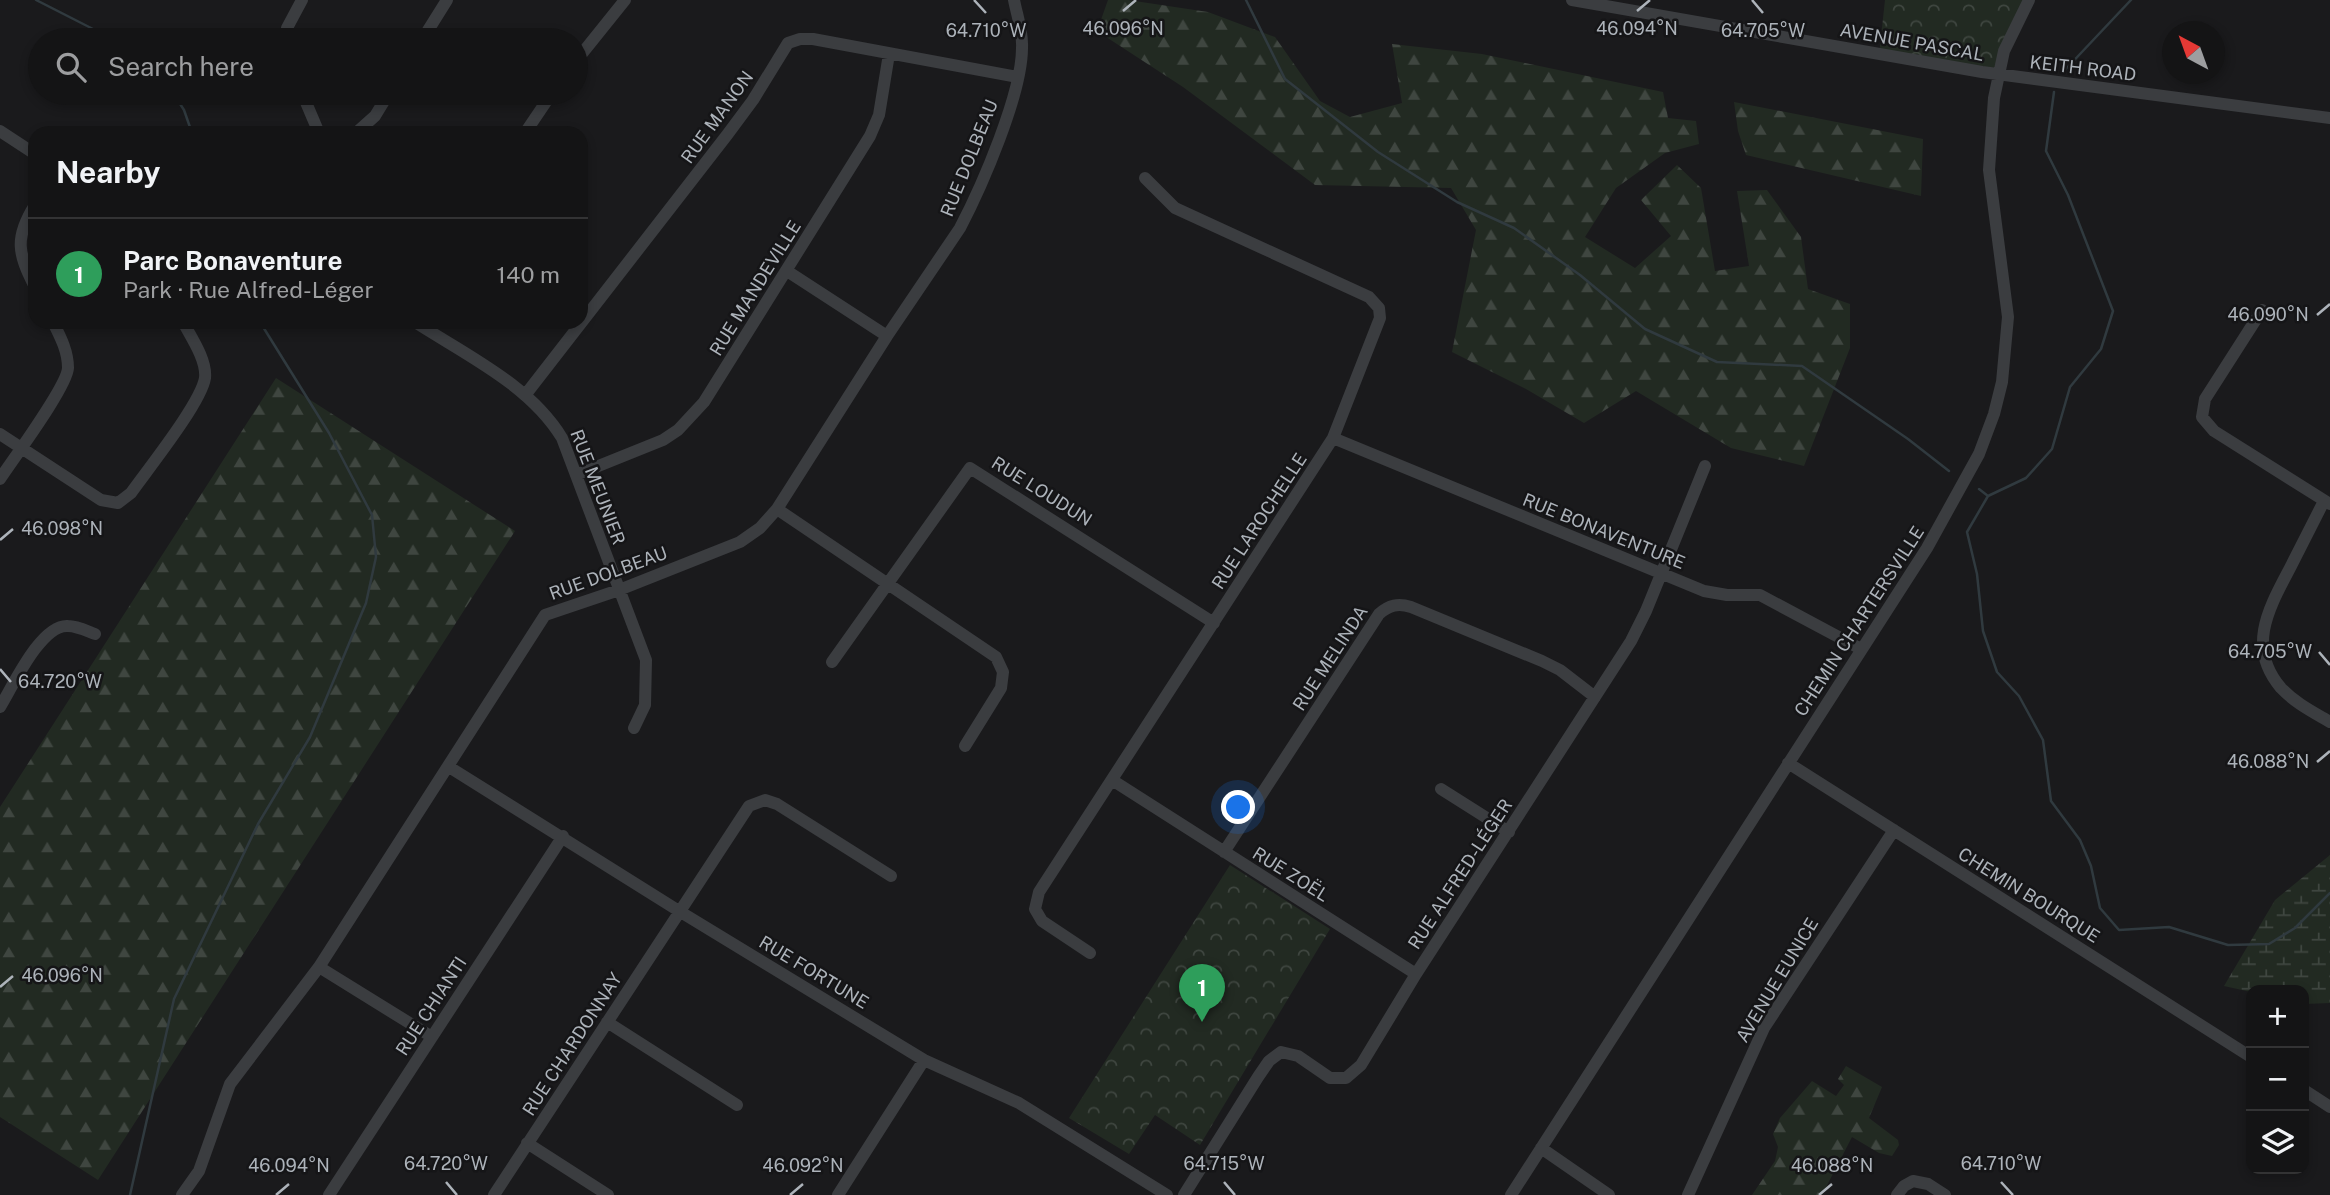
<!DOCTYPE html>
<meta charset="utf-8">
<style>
:root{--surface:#141415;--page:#212122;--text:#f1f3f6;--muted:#9d9ea0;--line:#333334;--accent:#db2777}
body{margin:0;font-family:"Public Sans",sans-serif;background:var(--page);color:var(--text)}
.controls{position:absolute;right:21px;bottom:21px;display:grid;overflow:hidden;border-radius:14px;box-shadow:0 4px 10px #0003}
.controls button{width:63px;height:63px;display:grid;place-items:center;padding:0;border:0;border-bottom:2px solid var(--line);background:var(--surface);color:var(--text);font:35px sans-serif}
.compass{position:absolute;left:2162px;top:21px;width:63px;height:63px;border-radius:50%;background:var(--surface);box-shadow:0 4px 10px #0003;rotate:319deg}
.you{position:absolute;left:1239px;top:808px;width:24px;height:24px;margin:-18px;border:5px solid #fff;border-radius:50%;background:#1a73e8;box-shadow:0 0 0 10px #1a73e833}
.badge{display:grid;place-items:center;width:46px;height:46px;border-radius:50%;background:var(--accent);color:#fff;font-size:23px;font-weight:700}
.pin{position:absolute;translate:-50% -58px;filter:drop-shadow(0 2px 4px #0008)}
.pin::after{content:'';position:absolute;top:37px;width:24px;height:21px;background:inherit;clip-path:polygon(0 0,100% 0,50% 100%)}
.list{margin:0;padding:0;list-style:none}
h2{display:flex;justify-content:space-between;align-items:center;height:91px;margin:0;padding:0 28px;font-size:30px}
h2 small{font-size:23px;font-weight:400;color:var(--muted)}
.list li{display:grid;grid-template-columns:46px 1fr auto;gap:21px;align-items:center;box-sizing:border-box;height:112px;padding:0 28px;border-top:2px solid var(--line)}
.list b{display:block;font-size:26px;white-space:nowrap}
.list p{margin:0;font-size:23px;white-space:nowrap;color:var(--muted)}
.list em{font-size:23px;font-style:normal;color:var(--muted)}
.icon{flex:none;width:38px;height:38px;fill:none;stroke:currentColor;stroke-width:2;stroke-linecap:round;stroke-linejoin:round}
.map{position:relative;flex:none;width:2330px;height:1195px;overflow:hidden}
.search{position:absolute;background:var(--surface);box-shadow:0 4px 10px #0003;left:28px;top:28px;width:560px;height:77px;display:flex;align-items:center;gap:18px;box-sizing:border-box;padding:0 24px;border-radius:38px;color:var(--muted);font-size:26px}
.panel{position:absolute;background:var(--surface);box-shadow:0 4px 10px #0003;left:28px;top:126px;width:560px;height:203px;border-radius:21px}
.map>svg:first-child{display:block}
</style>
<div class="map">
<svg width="2330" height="1195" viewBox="0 0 2330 1195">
<defs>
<pattern id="forest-firs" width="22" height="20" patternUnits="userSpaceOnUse" patternTransform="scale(1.75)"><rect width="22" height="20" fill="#222a22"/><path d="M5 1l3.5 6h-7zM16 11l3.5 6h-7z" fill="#3f4640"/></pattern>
<pattern id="wetland-marsh" width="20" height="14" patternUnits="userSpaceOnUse" patternTransform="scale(1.75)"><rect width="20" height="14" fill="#222a22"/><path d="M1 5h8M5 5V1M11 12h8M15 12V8" fill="none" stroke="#3f4640"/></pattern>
<pattern id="park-crowns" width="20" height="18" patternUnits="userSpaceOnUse" patternTransform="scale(1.75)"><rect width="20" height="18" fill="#222a22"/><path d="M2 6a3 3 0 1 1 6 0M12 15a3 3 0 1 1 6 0" fill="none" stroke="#3f4640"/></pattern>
</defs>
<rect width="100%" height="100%" fill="#1a1a1c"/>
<path fill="url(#forest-firs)" d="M 1108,0 L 1128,0 L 1208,12 L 1275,37 L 1320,101 L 1350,117 L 1402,103 L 1392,44 L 1482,54 L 1663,92 L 1668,118 L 1696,121 L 1699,144 L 1665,153 L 1616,188 L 1585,237 L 1635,268 L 1671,236 L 1641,200 L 1677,165 L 1701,188 L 1715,271 L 1749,266 L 1737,191 L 1767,190 L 1801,237 L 1808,289 L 1850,304 L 1850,348 L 1804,466 L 1731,448 L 1636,391 L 1584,423 L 1526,389 L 1452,352 L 1476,230 L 1451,188 L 1315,185 L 1183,87 L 1097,31 Z
M 1734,102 L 1923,139 L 1921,196 L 1746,155 L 1738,131 Z
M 276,378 L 515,531 L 98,1180 L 0,1117 L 0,807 Z
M 1846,1066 L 1882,1087 L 1869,1118 L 1898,1140 L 1899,1145 L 1892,1156 L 1879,1153 L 1852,1137 L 1822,1195 L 1752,1195 L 1775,1161 L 1778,1147 L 1773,1134 L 1780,1118 L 1812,1081 L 1836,1096 L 1844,1085 L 1838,1079 Z"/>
<path fill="url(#wetland-marsh)" d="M 2330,855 L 2330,1003 L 2304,1004 L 2304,990 L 2251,990 L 2251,992 L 2224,986 L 2275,900 Z"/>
<path fill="url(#park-crowns)" d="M 1885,0 L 2029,0 L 1998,74 L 1879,55 Z
M 1230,865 L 1330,929 L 1200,1145 L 1155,1115 L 1129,1154 L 1069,1118 Z"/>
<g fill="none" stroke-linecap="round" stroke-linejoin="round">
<path stroke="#303a3f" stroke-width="2.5" d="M 36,0 L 93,29 L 110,40
M 1246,0 L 1285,79 L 1378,152 L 1457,202 L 1514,228 L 1580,275 L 1645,329 L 1717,362 L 1802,366 L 1908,439 L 1949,471
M 2064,71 L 2131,0
M 2054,92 L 2046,151 L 2068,195 L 2113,311 L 2101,349 L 2070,387 L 2052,449 L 2026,478 L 1988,496 L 1967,532 L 1977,574 L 1983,631 L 1997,672 L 2019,696 L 2043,740 L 2051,801 L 2080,840 L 2091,866 L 2100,908 L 2119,930 L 2169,927 L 2228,945 L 2269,944 L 2295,928 L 2330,893
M 173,93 L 184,110 L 192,133
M 1979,489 L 1988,496
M 130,1195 L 174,999 L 258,824 L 310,737 L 366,603 L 376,557 L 372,515 L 329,433 L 260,322"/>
<path stroke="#3b3d40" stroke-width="12" d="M 1572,0 L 1982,72 L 2330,118
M 286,40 L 287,28 L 302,0
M 422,40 L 447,0
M 576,61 L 625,0
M 302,93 L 319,133
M 0,131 L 35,154
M 356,133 L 375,116 L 389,93
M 525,133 L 552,93
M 35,205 C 14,238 18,254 35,287
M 787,271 L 887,336
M 2262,310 L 2205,399 L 2202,417 L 2214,431 L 2330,504
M 415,322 C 466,355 530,385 562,438 L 646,660 L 645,705 L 634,728
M 526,394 L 727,135 L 753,100 L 788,43 L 800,39 L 813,39 L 1018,77
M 0,434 L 101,500 L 118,503 L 131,493 C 148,469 201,403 205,378 C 207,360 191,337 183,322
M 1333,438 L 1704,591 L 1727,595 L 1760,595 L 1861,649
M 576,475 L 663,440 L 678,430 L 704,402 L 870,136 L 879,115 L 889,54
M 0,479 C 13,459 67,387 68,368 C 68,351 60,336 53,322
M 2324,501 C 2313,523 2301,546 2290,568 C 2269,608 2246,647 2281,688 C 2295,703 2313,712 2330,722
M 777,509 L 996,657 L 1003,672 L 1001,688 L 965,746
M 832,662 L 970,468 L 1214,623
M 0,707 C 13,686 41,624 68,626 C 77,626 87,631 95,634
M 1788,763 L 2251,1057
M 449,767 L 679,911 L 924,1060 L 1019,1103 L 1167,1195
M 1112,780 L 1416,974
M 1441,789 L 1509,832
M 1224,852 L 1379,614 C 1389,605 1398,603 1411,607 L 1542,661 L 1560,670 L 1595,697
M 1090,953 L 1042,921 L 1035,909 L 1039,892 L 1333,438 L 1380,318 L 1379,308 L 1369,297 L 1175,208 L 1145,178
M 319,967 L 432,1037
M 607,1022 L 737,1105
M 2304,1090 L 2330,1107
M 527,1143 L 608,1195
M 1541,1148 L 1609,1195
M 182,1195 L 199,1171 L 230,1084 L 319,967 L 545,615 L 619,590 L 740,542 L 760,528 L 777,509 L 887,336 L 960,228 C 982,186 1022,94 1022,48 C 1023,31 1017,16 1014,0
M 329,1195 L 563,836
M 494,1195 L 749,806 L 765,800 L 777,804 L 891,876
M 838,1195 L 924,1060
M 1184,1195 L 1258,1077 L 1269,1061 L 1281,1052 L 1298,1056 L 1330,1078 L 1346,1078 L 1361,1065 L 1416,974 L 1631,641 L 1646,611 L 1705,466
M 1511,1195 L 1927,548 L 1979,454 L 1994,414 L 2002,382 L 2008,317 L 1989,170 L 1994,98 L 2004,51 L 2029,0
M 1688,1195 L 1764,1028 L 1894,830
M 1897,1195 L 1904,1186 L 1913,1181 L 1928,1184 L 1945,1195"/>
</g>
<path fill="none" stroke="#adb3ba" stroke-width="2.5" d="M 974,0 L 986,13M 1752,0 L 1763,13M 1123,11 L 1136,0M 1637,11 L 1650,0M 2317,315 L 2330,304M 0,540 L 13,529M 2319,652 L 2330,665M 0,669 L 11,682M 2317,762 L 2330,751M 0,987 L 13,976M 446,1182 L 457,1195M 1224,1182 L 1235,1195M 2001,1182 L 2013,1195M 276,1195 L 289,1184M 790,1195 L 803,1184M 1819,1195 L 1832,1184"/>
<g text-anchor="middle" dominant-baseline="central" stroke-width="5" stroke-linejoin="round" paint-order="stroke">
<g font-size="18" fill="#adb3ba" stroke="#151517">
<text transform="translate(1912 42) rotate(10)">AVENUE PASCAL</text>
<text transform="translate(2083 68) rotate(7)">KEITH ROAD</text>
<text transform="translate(717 117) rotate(-54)">RUE MANON</text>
<text transform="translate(969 158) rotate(-68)">RUE DOLBEAU</text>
<text transform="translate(755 288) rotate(-58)">RUE MANDEVILLE</text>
<text transform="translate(598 487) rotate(69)">RUE MEUNIER</text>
<text transform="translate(1042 491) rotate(32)">RUE LOUDUN</text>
<text transform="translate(1259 521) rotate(-57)">RUE LAROCHELLE</text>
<text transform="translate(1604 531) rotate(22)">RUE BONAVENTURE</text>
<text transform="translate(608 573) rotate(-20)">RUE DOLBEAU</text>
<text transform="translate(1859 621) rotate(-57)">CHEMIN CHARTERSVILLE</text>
<text transform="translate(1330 658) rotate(-57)">RUE MELINDA</text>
<text transform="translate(1291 874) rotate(32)">RUE ZOËL</text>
<text transform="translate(1460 874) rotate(-57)">RUE ALFRED-LÉGER</text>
<text transform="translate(2029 895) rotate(32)">CHEMIN BOURQUE</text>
<text transform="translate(814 972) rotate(31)">RUE FORTUNE</text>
<text transform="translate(1777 980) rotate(-59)">AVENUE EUNICE</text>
<text transform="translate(431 1006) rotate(-57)">RUE CHIANTI</text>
<text transform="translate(572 1044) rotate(-57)">RUE CHARDONNAY</text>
</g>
</g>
<g font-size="18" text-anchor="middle" fill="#adb3ba" stroke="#151517" stroke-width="5" stroke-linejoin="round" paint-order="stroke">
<text x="1123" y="35">46.096°N</text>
<text x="1637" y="35">46.094°N</text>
<text x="986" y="37">64.710°W</text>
<text x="1763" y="37">64.705°W</text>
<text x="2268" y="321">46.090°N</text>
<text x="62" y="535">46.098°N</text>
<text x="2270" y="658">64.705°W</text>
<text x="60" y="688">64.720°W</text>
<text x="2268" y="768">46.088°N</text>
<text x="62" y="982">46.096°N</text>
<text x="446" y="1170">64.720°W</text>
<text x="1224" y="1170">64.715°W</text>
<text x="2001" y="1170">64.710°W</text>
<text x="289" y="1172">46.094°N</text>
<text x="803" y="1172">46.092°N</text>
<text x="1832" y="1172">46.088°N</text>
</g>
</svg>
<div class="controls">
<button>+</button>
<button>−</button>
<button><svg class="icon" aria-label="layers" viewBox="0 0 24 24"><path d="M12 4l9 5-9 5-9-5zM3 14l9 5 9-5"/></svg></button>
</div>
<svg class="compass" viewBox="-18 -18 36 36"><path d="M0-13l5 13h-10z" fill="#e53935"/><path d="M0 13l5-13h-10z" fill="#9d9ea0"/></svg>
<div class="you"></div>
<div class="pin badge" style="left:1202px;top:1022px;background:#2e9e5b">1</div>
<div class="search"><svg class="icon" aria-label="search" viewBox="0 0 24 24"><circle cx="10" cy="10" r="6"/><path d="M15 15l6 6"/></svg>Search here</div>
<section class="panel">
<h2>Nearby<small></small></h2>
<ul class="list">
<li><span class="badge" style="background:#2e9e5b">1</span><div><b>Parc Bonaventure</b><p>Park · Rue Alfred-Léger</p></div><em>140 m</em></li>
</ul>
</section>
</div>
